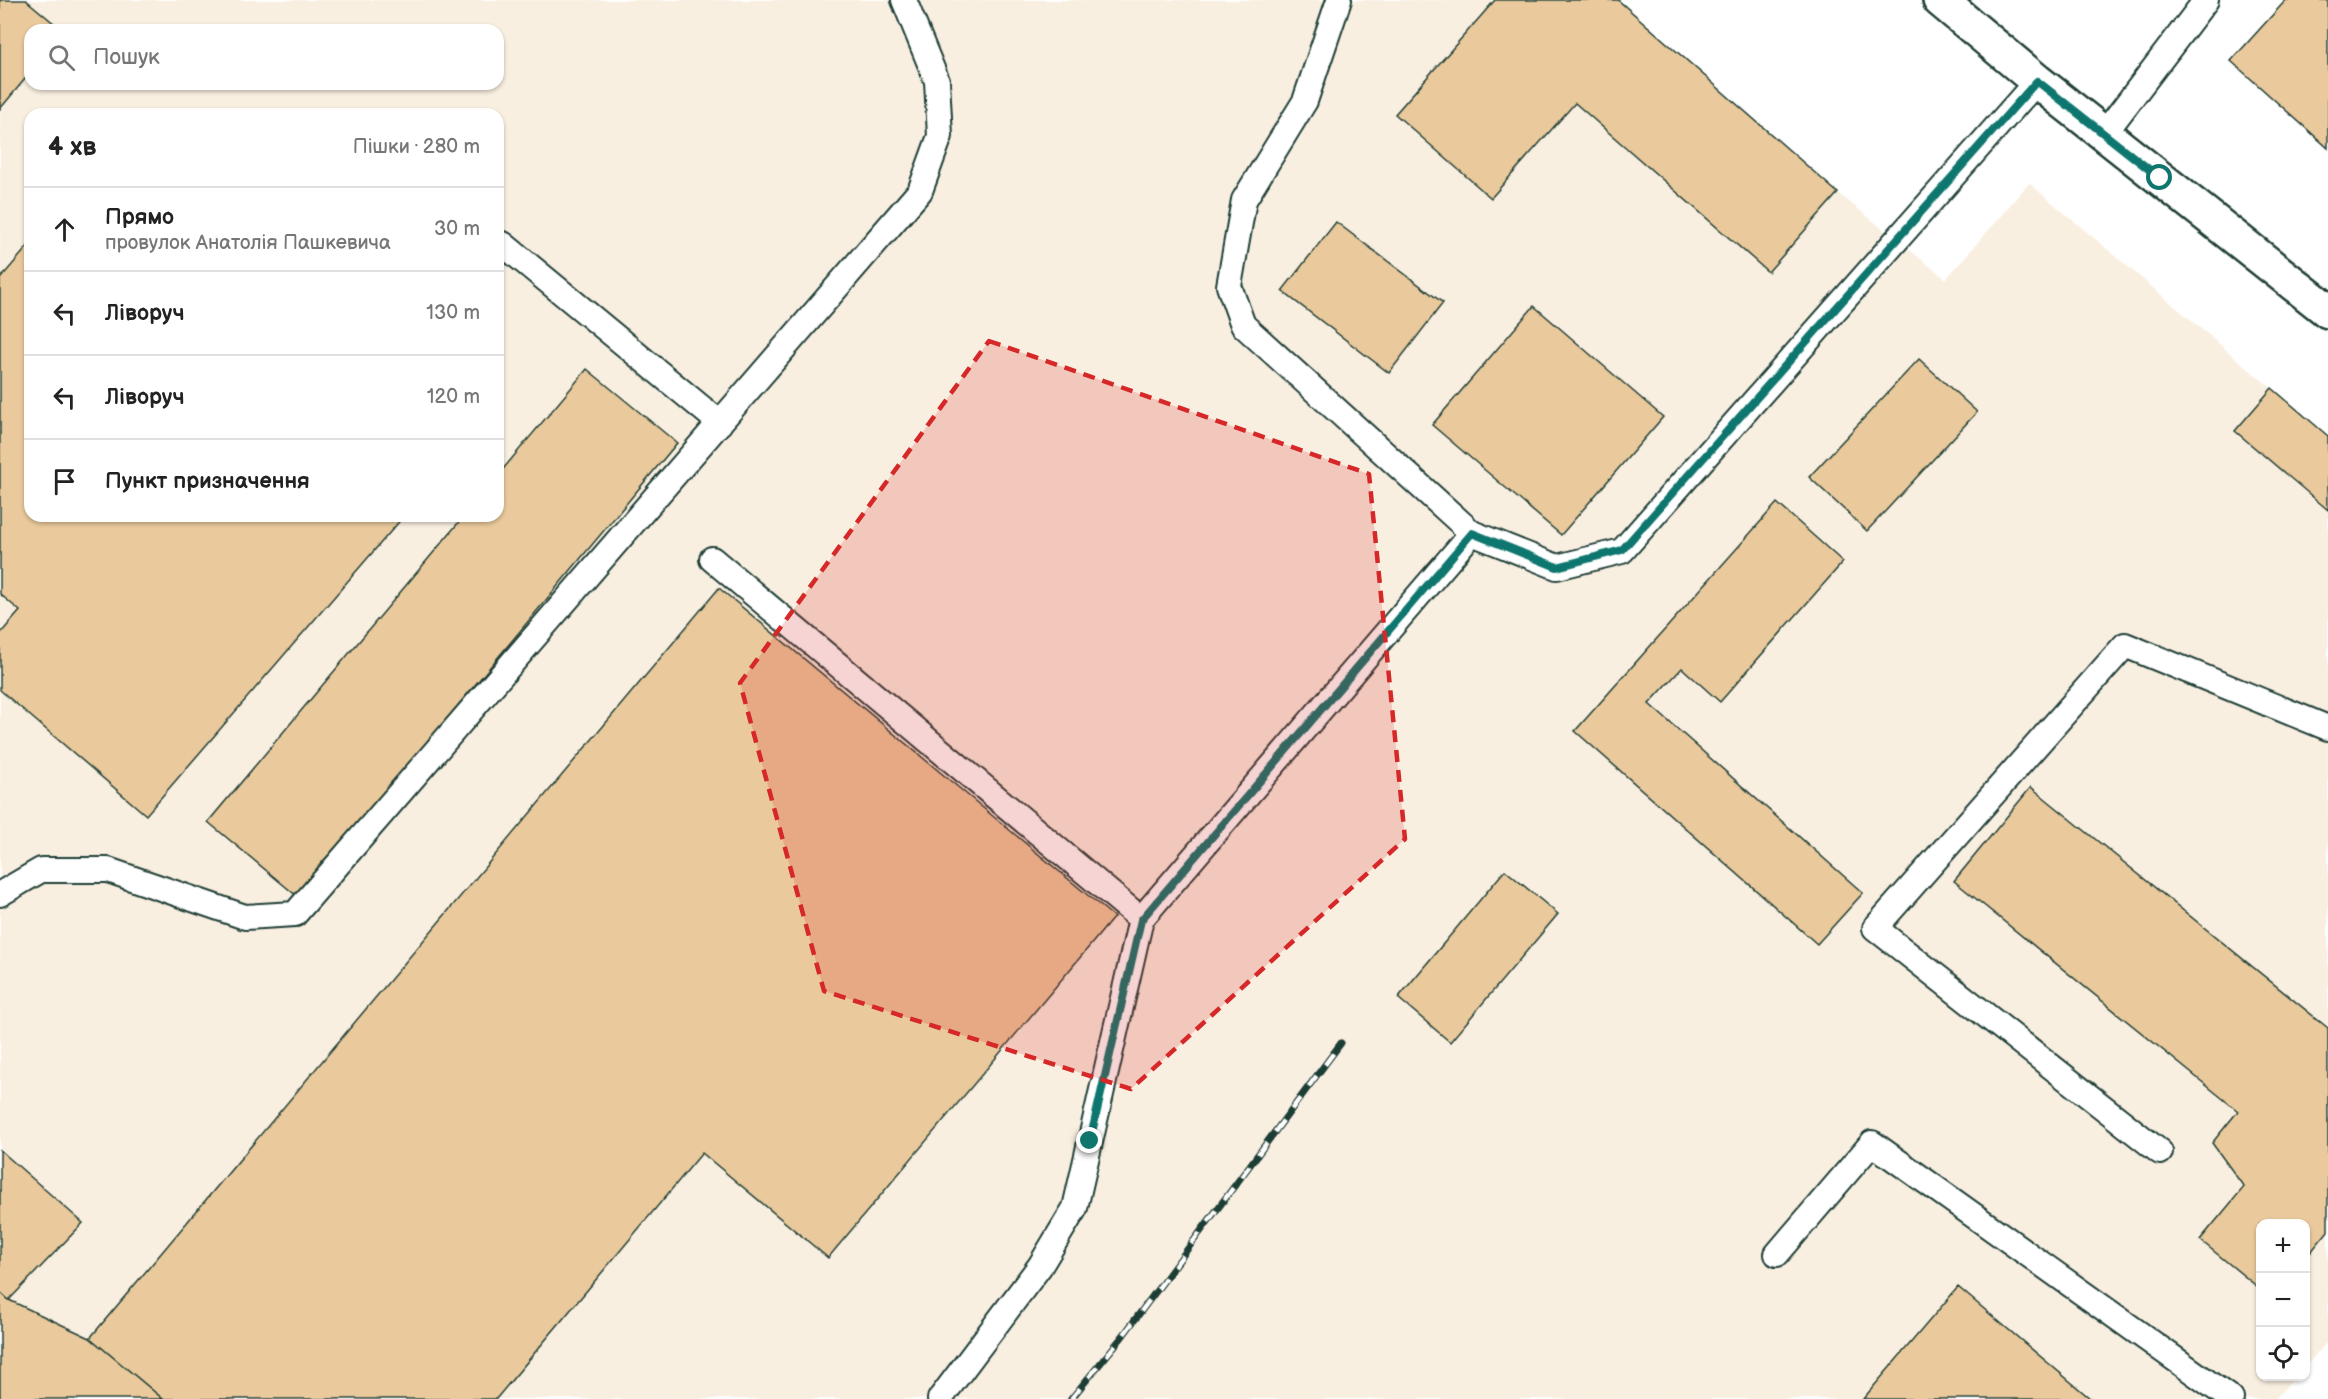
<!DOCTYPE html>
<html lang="uk">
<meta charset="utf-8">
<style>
:root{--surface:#fff;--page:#f6f6f6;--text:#222;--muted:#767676;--line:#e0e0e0}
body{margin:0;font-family:"Balsamiq Sans",sans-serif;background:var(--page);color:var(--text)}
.controls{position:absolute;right:18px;bottom:18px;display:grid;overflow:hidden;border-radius:12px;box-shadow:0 2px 4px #0004}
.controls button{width:54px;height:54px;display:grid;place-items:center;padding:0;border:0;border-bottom:2px solid var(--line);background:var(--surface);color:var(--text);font:30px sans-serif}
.stop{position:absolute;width:18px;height:18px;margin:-14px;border:4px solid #0f766e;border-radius:50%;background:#fff}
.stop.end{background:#0f766e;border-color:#fff;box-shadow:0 2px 6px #0008}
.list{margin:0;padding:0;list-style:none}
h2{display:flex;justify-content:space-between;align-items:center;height:78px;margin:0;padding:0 24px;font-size:26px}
h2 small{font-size:20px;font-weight:400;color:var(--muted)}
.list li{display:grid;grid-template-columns:39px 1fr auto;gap:18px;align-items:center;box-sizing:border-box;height:84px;padding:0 24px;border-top:2px solid var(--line)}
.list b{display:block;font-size:22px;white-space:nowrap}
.list p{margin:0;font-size:20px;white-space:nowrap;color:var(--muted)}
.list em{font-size:20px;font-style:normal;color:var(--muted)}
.icon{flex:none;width:33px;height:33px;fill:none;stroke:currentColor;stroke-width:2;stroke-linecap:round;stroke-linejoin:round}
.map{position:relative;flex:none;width:2328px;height:1399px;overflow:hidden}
.search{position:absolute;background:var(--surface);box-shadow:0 2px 4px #0004;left:24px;top:24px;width:480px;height:66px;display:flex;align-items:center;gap:15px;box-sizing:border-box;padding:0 21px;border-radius:18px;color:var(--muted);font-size:22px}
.panel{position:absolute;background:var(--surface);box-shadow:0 2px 4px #0004;left:24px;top:108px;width:480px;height:414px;border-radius:18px}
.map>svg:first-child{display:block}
</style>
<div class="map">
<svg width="2328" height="1399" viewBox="0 0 2328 1399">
<rect width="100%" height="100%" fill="#fff"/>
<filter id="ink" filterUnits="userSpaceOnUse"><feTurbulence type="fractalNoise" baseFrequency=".0167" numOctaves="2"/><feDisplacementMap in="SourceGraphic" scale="12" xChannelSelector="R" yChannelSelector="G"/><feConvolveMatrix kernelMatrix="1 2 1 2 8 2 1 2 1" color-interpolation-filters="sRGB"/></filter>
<g filter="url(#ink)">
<path fill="#f9efe1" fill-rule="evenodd" d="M 0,0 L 1618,0 L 1838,193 L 1946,279 L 2029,183 L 2328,436 L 2328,1341 L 2306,1366 L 2306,1224 L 2260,1224 L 2260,1376 L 2295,1377 L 2275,1399 L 0,1399 ZM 30,30 L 498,30 L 498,84 L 30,84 ZM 30,114 L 498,114 L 498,516 L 30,516 Z"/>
<path fill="#eaca9c" stroke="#1f3d34" stroke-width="1.5" d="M 0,0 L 26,0 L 62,30 L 30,30 L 30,73 L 0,109 Z
M 1495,0 L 1618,0 L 1838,193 L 1768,272 L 1575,103 L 1491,198 L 1395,114 Z
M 2286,0 L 2328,0 L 2328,148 L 2231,61 Z
M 1336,222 L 1443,303 L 1389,373 L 1282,291 Z
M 30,244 L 30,516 L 404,516 L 146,815 L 0,690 L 0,634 L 20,611 L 0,594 L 0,279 Z
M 1534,306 L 1663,417 L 1561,535 L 1432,425 Z
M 1919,359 L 1977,412 L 1867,531 L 1809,477 Z
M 587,369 L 677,443 L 298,897 L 208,822 L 464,516 L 498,516 L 498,475 Z
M 2272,388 L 2328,436 L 2328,510 L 2235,431 Z
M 1777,503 L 1843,562 L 1720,702 L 1682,668 L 1649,704 L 1863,893 L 1817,944 L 1575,731 Z
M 719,588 L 1114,917 L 828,1258 L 702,1153 L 496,1399 L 163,1399 L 90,1338 Z
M 2031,787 L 2328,1028 L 2328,1231 L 2306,1258 L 2306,1224 L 2260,1224 L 2260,1289 L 2200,1240 L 2244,1187 L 2212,1143 L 2238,1111 L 1954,881 Z
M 1505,870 L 1558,914 L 1450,1042 L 1398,998 Z
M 0,1150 L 83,1223 L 9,1300 L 0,1292 Z
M 1958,1287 L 2091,1399 L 1863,1399 Z
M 0,1292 L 9,1300 L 90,1338 L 163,1399 L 0,1399 Z"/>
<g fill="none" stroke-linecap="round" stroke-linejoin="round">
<g stroke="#1f3d34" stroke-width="28">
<path id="service" d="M 1339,0 L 1305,101 L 1244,200 L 1229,286 L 1243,325 L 1472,533 L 1557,567 L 1622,551 L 2037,81
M 2104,134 L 2206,0
M 503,244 L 720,423
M 712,559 L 1141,919 L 1472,533
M 0,894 L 41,870 L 108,870 L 245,917 L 295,914 L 920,191 L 940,136 L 937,81 L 904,0
M 2160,1152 L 1875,928 L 2125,645 L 2328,728
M 1777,1254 L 1872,1143 L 2231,1399
M 940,1399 L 1040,1266 L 1075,1208 L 1141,919"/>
</g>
<g stroke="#1f3d34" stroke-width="38">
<path id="minor" d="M 1940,0 L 2037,81 L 2328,311"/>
</g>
<use href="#service" stroke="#fff" stroke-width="24"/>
<use href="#minor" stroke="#fff" stroke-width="33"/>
<g stroke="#1f3d34" stroke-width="7">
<path id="rail" d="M 1071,1399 L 1122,1337 L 1341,1043"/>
</g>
<use href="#rail" stroke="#fff" stroke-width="4.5" stroke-dasharray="14" stroke-linecap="butt"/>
</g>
</g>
<g fill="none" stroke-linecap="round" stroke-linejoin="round" filter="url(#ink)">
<path stroke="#0f766e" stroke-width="8" d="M 1090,1141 L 1141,920 L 1472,533 L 1557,567 L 1622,550 L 2037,81 L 2160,178"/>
</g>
<path fill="#d62828" fill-opacity="0.2" stroke="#d62828" stroke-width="4.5" stroke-dasharray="12 8" stroke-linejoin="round" d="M 989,341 L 1369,474 L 1405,839 L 1131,1089 L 824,991 L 740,683 Z"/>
</svg>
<div class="controls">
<button>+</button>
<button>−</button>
<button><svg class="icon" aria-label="locate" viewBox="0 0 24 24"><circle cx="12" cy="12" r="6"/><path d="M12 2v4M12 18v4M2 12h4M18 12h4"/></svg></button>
</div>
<div class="stop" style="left:2160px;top:178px"></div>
<div class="stop end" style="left:1090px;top:1141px"></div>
<div class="search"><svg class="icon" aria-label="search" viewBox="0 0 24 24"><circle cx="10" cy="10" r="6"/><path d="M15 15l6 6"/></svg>Пошук</div>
<section class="panel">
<h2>4 хв<small>Пішки · 280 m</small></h2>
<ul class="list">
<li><svg class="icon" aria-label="ahead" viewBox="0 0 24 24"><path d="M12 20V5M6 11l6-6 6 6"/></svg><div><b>Прямо</b><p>провулок Анатолія Пашкевича</p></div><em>30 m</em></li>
<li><svg class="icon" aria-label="left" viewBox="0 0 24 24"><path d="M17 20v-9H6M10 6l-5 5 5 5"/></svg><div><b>Ліворуч</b></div><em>130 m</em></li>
<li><svg class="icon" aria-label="left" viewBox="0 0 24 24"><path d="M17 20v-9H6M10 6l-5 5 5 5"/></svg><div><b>Ліворуч</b></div><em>120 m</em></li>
<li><svg class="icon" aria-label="arrive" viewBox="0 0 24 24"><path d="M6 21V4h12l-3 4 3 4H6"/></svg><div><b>Пункт призначення</b></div></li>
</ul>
</section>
</div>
